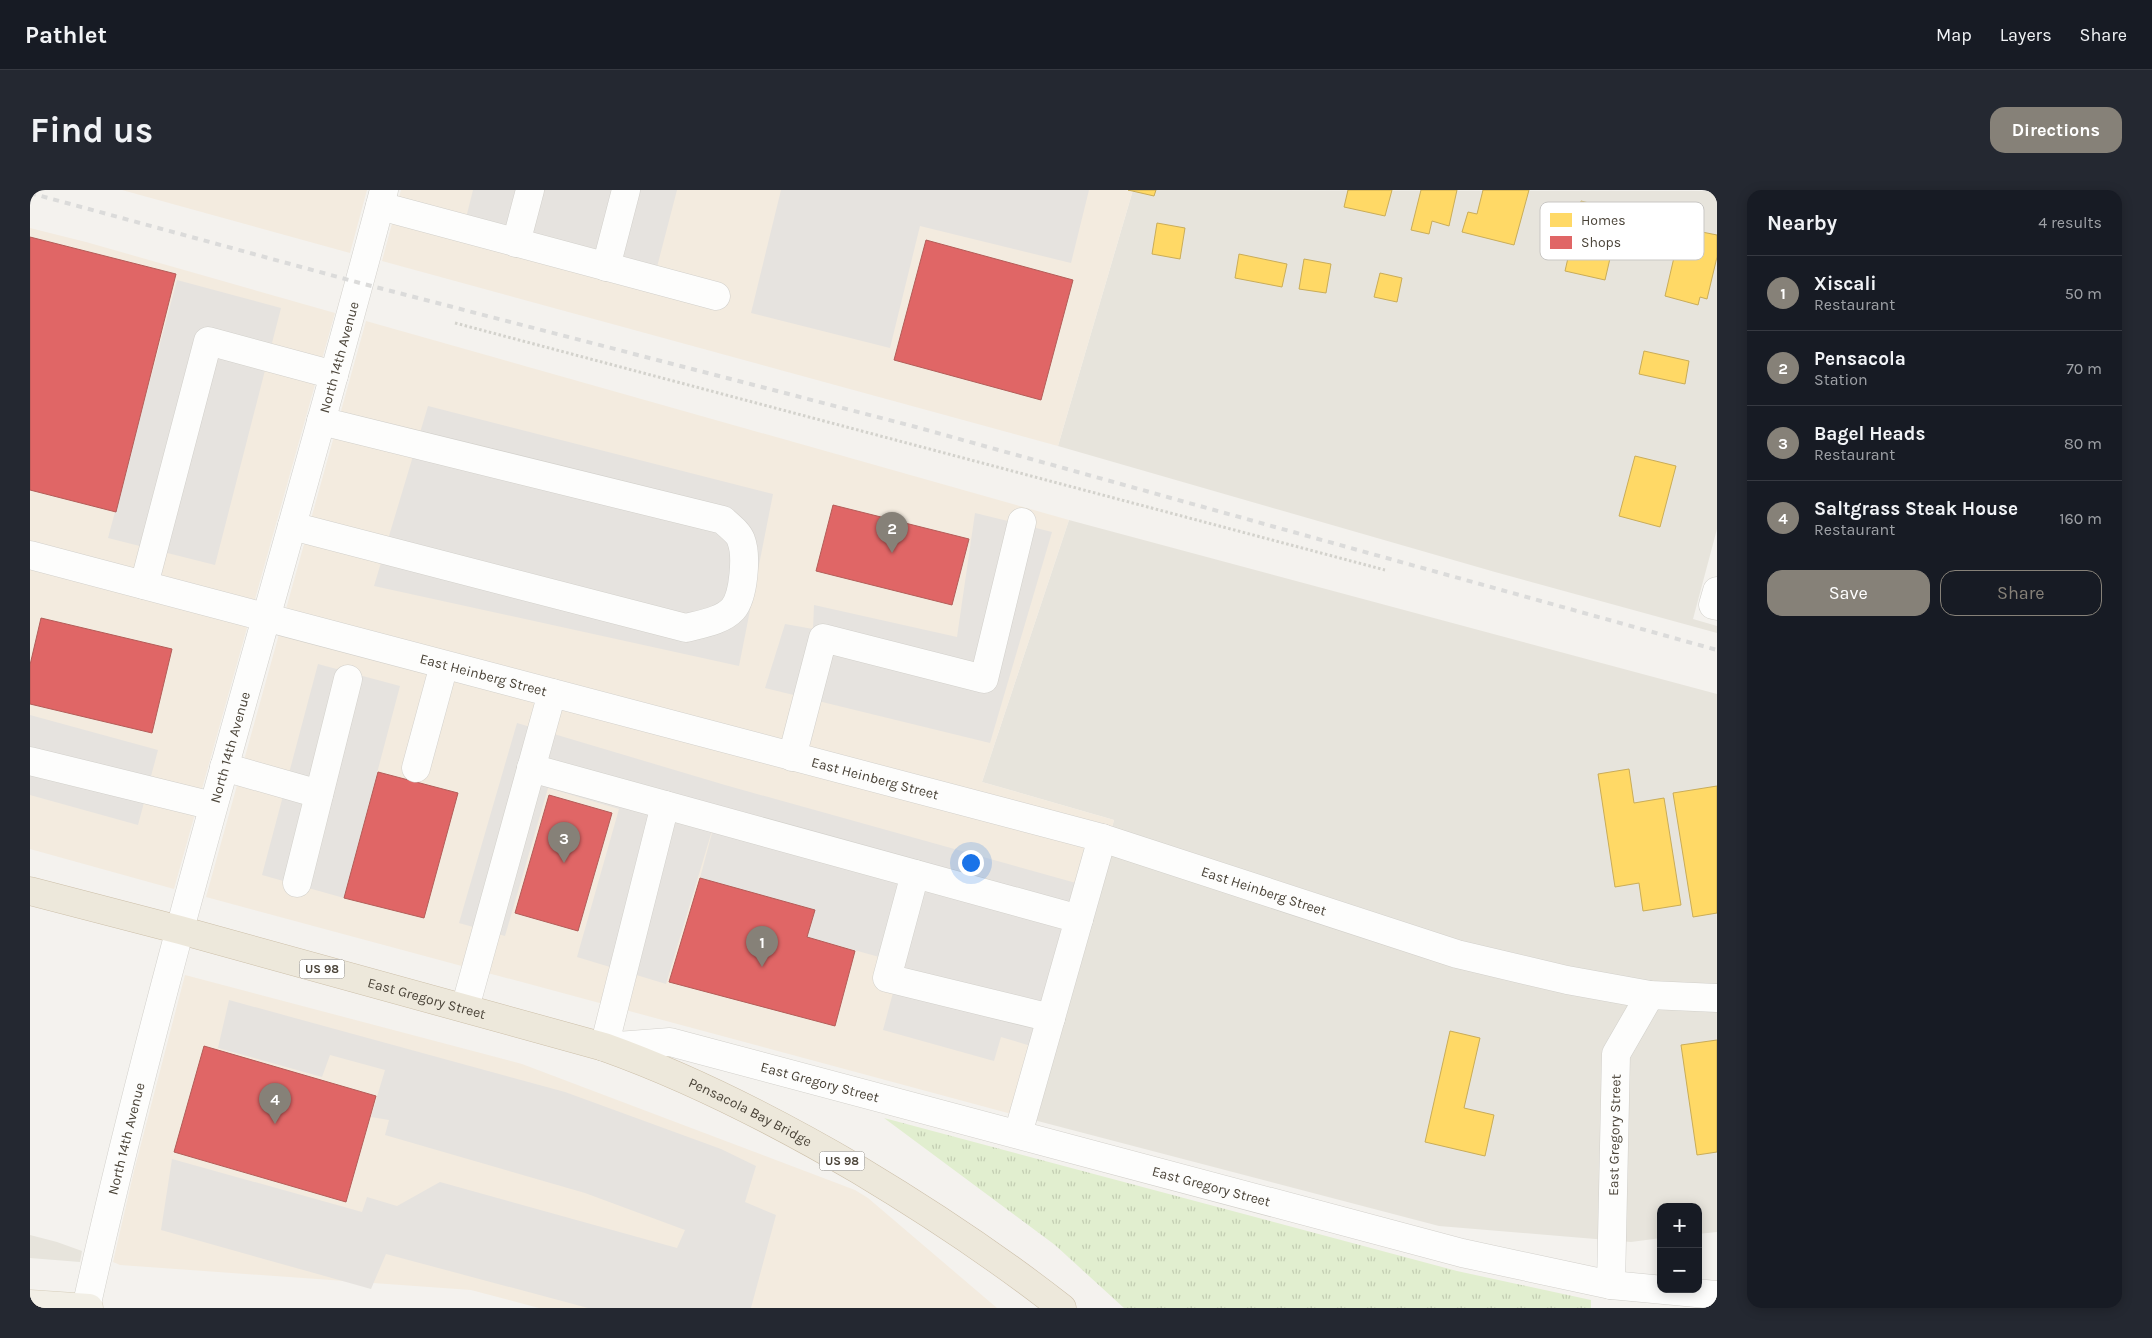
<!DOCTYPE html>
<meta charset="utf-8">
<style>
:root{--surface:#171b24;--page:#242831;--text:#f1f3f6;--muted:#9ea1a6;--line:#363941;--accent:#868178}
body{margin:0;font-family:Karla,sans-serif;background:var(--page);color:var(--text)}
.controls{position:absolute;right:15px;bottom:15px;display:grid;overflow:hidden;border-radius:10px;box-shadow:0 2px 12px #0003}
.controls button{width:45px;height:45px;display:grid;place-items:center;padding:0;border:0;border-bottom:1px solid var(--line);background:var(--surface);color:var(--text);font:25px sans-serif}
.you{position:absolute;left:940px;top:672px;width:18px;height:18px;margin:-12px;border:4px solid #fff;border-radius:50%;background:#1a73e8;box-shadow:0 0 0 8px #1a73e833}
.badge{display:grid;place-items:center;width:32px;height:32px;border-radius:50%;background:var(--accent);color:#fff;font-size:16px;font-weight:700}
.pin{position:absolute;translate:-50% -41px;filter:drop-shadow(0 1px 2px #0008)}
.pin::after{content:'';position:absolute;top:26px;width:18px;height:15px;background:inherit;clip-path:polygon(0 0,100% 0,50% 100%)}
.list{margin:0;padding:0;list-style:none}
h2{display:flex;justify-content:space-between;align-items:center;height:65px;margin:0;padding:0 20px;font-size:21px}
h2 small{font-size:16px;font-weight:400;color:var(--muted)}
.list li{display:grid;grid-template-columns:32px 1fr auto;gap:15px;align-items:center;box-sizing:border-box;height:75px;padding:0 20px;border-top:1px solid var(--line)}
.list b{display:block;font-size:19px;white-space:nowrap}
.list p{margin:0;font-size:16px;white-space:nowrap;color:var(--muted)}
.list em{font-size:16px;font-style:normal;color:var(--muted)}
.actions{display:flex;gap:10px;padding:15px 20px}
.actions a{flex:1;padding:11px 0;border:1px solid var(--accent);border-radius:15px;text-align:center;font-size:18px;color:var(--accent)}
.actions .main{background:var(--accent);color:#fff}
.map{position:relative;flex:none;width:1687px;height:1118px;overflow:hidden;border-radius:15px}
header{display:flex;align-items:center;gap:30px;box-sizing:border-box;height:70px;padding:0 25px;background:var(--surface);border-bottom:1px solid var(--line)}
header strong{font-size:24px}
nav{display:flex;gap:28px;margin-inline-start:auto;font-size:18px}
.intro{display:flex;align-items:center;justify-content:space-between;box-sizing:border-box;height:120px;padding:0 30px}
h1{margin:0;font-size:35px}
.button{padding:12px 22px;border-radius:15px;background:var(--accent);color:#fff;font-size:18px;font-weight:700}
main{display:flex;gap:30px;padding:0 30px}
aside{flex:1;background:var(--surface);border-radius:15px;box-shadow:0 2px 12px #0003}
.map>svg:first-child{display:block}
</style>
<header>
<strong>Pathlet</strong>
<nav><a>Map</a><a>Layers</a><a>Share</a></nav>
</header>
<div class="intro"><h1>Find us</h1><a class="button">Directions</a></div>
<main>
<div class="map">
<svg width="1687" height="1118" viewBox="0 0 1687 1118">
<defs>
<pattern id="park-tufts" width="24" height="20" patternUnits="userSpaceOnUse" patternTransform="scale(1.25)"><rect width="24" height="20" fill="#e1eecf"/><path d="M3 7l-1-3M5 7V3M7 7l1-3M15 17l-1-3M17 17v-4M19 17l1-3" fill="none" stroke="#c3cdb2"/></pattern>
</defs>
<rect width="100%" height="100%" fill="#f4f2ee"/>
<path fill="#e7e4dc" d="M 1103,0 L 1687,1 L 1687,339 L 1663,429 L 1687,436 L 1687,443 L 1465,382 L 1028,256 Z
M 1039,330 L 1687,504 L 1687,1042 L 1668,1044 L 1668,1017 L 1631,1017 L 1631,1048 L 1601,1052 L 1409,1036 L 1000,929 L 1084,630 L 952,592 Z
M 0,1045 L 27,1052 L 52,1061 L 50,1072 L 0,1068 Z"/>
<path fill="#f3ebdf" d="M 92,0 L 337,0 L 320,63 Z
M 371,0 L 1103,0 L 1028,256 L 352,71 Z
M 0,38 L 56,52 L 305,123 L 144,699 L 0,659 Z
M 336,131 L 1039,330 L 952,592 L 1084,630 L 1000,929 L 176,707 Z
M 155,785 L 492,874 L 825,1000 L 838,1008 L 967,1118 L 509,1118 L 441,1100 L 90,1075 L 83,1072 L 104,981 Z"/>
<path fill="url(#park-tufts)" d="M 854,928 L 1427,1081 L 1561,1110 L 1561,1118 L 1094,1118 L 1025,1055 Z"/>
<path fill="#e6e3df" d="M 443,0 L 647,0 L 627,77 L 436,28 Z
M 751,0 L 1059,0 L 1041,73 L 890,36 L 860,158 L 721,123 Z
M 147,90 L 251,118 L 185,375 L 78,348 Z
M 398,216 L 743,304 L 709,476 L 344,396 Z
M 945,323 L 1022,342 L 960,553 L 735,498 L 755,434 L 783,439 L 784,415 L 927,447 Z
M 288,474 L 370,496 L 314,708 L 232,685 Z
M 0,525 L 128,560 L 108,635 L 0,605 Z
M 487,533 L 695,595 L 1046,693 L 1001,856 L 971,847 L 964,871 L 853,840 L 871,773 L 777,747 L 785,720 L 670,688 L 687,624 L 636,794 L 547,767 L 589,619 L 518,598 L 475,746 L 429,733 Z
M 199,810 L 535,902 L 691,959 L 726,976 L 715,1012 L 746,1025 L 721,1118 L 558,1118 L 356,1064 L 341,1099 L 131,1040 L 142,969 L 332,1022 L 337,1007 L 367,1016 L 410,992 L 647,1058 L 655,1040 L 555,1003 L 355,945 L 359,930 L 341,927 L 355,880 L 300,865 L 292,887 L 188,858 Z"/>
<path fill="#ffd966" stroke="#c9ac58" d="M 1098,0 L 1126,0 L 1124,6 Z
M 1318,0 L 1362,0 L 1355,26 L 1314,17 Z
M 1391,0 L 1427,0 L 1419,36 L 1402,31 L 1399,44 L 1381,40 Z
M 1453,0 L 1499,0 L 1484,55 L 1432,42 L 1438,22 L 1447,24 Z
M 1551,11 L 1591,21 L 1575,90 L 1535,81 Z
M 1127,33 L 1155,38 L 1150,69 L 1122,64 Z
M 1667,41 L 1687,45 L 1687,67 L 1677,109 L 1670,107 L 1668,115 L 1635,106 L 1649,46 L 1665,49 Z
M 1209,64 L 1257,74 L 1252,97 L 1205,88 Z
M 1274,69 L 1301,74 L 1296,103 L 1269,99 Z
M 1350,83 L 1372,88 L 1367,112 L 1344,107 Z
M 1614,161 L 1659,171 L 1655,194 L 1609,184 Z
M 1605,266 L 1646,276 L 1630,337 L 1589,326 Z
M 1599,579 L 1604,613 L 1634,608 L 1651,715 L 1613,721 L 1609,693 L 1585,697 L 1568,584 Z
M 1687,596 L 1687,723 L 1663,727 L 1643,603 Z
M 1420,841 L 1450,848 L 1434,918 L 1464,925 L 1455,966 L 1395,952 Z
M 1687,850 L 1687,962 L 1667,965 L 1651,855 Z"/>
<path fill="#e06666" stroke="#b35c58" d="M 0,47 L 146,84 L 86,322 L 0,300 Z
M 896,50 L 1043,90 L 1011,210 L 864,170 Z
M 803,315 L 939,349 L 922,415 L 786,381 Z
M 11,428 L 142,459 L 122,543 L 0,514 L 0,475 Z
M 348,582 L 428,603 L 394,728 L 314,708 Z
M 519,605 L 582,623 L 548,741 L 485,723 Z
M 670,688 L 785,720 L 777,747 L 825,761 L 805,836 L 639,792 Z
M 174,856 L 346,906 L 316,1012 L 144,962 Z"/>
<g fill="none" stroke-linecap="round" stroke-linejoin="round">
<g stroke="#d2d0cb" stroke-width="29">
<g id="minor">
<path d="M 350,16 L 686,106"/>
<path d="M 486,53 L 500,0"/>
<path d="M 576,77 L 596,0"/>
<path d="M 262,336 L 656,438 C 671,434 692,431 703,419 C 714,406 717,365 711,350 C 709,343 698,335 693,330 L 291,231"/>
<path id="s1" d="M 0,365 L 1072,648 L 1427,764 L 1537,790 L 1620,805 L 1687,808"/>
<path d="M 114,395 L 178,151 L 304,185"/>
<path d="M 1687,401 L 1683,415 L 1687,416"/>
<path d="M 762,567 L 793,448 L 954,489 L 992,332"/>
<path d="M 0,571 L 183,616"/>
<path d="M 194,577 L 289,604"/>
<path d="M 386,578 L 414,475"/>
<path d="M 501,578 L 1049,729"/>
<path id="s2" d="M 635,615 L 574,857 L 640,852 L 1432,1063 L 1581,1095 L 1687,1105"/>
<path d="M 885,684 L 857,788 L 1021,828"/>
<path d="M 267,693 L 318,489"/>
<path d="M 435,818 L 522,503"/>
<path d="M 988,944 L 1072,648"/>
<path id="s3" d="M 1581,1095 L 1586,864 L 1620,805"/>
<path id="s4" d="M 56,1118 C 140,741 256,373 354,0"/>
</g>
</g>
<g stroke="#d6cebb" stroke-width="29">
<path id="major" d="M 0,1114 L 59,1118"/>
</g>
<g stroke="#ccbfa9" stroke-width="29">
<g id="highway">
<path id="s5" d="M 0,701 L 150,740 L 574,857 C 664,889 747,932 829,980 C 899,1022 967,1067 1032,1118"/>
</g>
</g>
<path stroke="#d3d2cc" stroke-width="3" stroke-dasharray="2.5 2.5" stroke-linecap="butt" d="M 425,133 L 1355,380"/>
<use href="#minor" stroke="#fdfdfc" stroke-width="28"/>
<use href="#major" stroke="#f2efe6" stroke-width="28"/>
<use href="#highway" stroke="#ede8db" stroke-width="28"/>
<path stroke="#dbdbda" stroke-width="4" stroke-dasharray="6 6" stroke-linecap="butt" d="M 0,3 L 330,93 L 886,237 L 1687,460"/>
</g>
<g text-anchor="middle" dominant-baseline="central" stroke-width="5" stroke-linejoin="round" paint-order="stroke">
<g fill="#fff" stroke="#817c74" stroke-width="1">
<rect x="269.5" y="769.5" width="45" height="19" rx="4"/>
<rect x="789.5" y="961.5" width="45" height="19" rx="4"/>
</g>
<g font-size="12" font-weight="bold" fill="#4b4439">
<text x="292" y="779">US 98</text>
<text x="812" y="971">US 98</text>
</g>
<g font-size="14" fill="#4b4439" stroke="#fff">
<text stroke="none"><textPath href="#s4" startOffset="984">North 14th Avenue</textPath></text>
<text stroke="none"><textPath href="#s1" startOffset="469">East Heinberg Street</textPath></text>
<text stroke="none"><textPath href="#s4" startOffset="579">North 14th Avenue</textPath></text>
<text stroke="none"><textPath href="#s1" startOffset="874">East Heinberg Street</textPath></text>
<text stroke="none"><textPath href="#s1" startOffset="1279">East Heinberg Street</textPath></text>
<text stroke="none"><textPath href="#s5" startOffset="411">East Gregory Street</textPath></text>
<text stroke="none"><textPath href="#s2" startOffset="471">East Gregory Street</textPath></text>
<text stroke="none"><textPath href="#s5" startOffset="755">Pensacola Bay Bridge</textPath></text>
<text stroke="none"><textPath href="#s3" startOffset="150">East Gregory Street</textPath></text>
<text stroke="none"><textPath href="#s4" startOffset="174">North 14th Avenue</textPath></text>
<text stroke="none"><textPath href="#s2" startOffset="876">East Gregory Street</textPath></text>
</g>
</g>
<rect x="1510" y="12" width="164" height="58" rx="8" fill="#fff" stroke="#c9c7c4" stroke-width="1"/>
<rect x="1520" y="23" width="22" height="14" fill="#ffd966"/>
<rect x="1520" y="46" width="22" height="13" fill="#e06666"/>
<g font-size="14" fill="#4b4439">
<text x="1551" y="35">Homes</text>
<text x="1551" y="57">Shops</text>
</g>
</svg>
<div class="controls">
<button>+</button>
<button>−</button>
</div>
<div class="you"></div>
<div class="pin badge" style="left:732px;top:777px">1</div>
<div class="pin badge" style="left:862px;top:363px">2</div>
<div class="pin badge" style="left:534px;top:673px">3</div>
<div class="pin badge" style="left:245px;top:934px">4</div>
</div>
<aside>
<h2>Nearby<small>4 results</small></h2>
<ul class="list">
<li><span class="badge">1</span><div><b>Xiscali</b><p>Restaurant</p></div><em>50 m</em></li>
<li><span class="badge">2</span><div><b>Pensacola</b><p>Station</p></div><em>70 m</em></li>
<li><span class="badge">3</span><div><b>Bagel Heads</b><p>Restaurant</p></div><em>80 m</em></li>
<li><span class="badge">4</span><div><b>Saltgrass Steak House</b><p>Restaurant</p></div><em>160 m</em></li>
</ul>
<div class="actions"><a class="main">Save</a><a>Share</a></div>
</aside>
</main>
